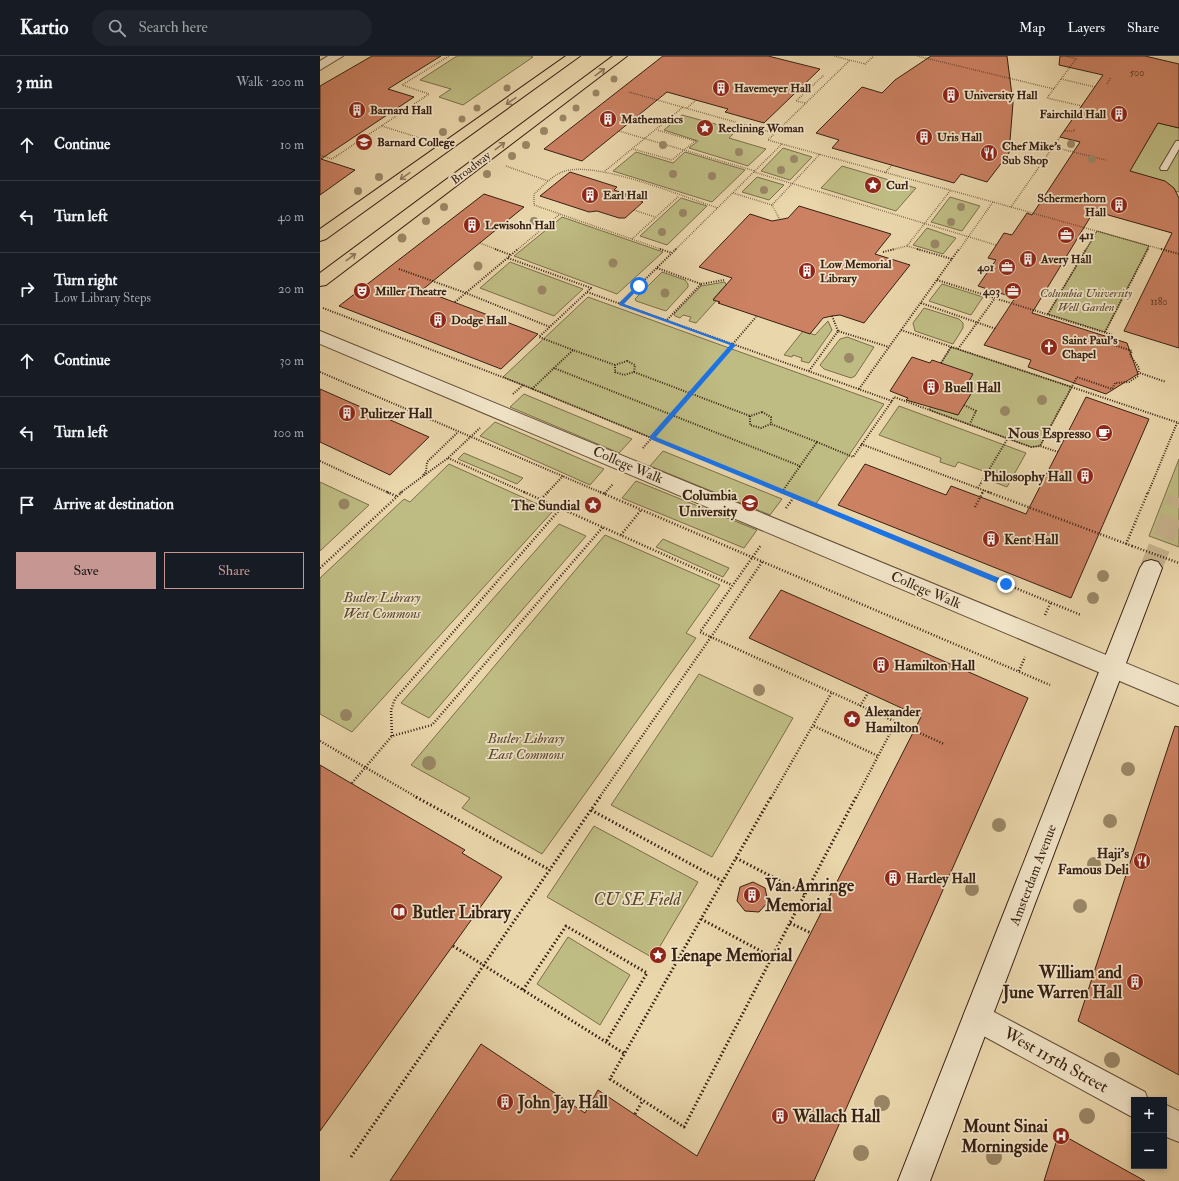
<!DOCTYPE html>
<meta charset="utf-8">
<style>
:root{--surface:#171b24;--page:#20242c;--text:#f1f3f6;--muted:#9ea1a6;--line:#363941;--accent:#c59692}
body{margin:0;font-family:"IM FELL Double Pica",serif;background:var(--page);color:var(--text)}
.controls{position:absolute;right:12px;bottom:12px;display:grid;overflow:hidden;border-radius:0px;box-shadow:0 2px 6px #0003}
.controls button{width:36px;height:36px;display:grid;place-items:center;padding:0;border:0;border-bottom:1px solid var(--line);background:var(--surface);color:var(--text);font:20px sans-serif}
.stop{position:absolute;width:12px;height:12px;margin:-9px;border:3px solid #1a73e8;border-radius:50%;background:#fff}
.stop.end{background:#1a73e8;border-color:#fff;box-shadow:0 1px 4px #0008}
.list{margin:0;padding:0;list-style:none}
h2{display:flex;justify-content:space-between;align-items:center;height:52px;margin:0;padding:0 16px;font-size:17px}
h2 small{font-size:13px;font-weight:400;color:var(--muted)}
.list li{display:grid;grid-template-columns:26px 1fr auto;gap:12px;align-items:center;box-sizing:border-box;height:72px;padding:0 16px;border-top:1px solid var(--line)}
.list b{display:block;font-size:15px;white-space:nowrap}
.list p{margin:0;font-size:13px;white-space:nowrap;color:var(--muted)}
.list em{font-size:13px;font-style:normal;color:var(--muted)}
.actions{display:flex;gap:8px;padding:12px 16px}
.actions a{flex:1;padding:9px 0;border:1px solid var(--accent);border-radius:0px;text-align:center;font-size:14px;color:var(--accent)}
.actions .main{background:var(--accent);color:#111}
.icon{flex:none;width:22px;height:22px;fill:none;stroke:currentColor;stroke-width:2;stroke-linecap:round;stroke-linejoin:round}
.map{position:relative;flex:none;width:859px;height:1125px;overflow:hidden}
header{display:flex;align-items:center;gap:24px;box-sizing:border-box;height:56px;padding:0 20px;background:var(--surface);border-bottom:1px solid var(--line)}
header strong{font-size:19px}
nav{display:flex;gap:22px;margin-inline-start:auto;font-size:14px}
.search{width:280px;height:36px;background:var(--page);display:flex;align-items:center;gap:10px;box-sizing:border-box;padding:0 14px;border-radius:22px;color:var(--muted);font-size:15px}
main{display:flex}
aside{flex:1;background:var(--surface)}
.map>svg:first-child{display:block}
</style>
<header>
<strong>Kartio</strong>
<div class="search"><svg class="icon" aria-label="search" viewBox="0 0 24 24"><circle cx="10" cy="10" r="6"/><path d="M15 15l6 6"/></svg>Search here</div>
<nav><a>Map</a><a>Layers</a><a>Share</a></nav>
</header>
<main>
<aside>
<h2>3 min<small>Walk · 200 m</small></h2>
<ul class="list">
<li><svg class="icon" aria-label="ahead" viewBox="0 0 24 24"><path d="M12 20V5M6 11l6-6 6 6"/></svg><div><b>Continue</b></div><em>10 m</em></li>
<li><svg class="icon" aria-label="left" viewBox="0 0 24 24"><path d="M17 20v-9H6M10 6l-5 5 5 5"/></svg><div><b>Turn left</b></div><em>40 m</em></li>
<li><svg class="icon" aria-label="right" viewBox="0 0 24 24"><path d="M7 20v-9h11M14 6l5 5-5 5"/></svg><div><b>Turn right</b><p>Low Library Steps</p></div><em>20 m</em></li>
<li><svg class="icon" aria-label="ahead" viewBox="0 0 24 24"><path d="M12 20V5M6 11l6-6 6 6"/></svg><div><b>Continue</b></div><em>30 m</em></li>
<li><svg class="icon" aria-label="left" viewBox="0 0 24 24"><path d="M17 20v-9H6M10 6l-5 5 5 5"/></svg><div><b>Turn left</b></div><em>100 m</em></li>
<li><svg class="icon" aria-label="arrive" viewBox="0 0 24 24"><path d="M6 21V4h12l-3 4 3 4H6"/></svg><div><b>Arrive at destination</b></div></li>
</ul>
<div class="actions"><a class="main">Save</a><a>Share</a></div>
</aside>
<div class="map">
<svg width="859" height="1125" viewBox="0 0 859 1125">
<rect width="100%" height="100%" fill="#ead6ab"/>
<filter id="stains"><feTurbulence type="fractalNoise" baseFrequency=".005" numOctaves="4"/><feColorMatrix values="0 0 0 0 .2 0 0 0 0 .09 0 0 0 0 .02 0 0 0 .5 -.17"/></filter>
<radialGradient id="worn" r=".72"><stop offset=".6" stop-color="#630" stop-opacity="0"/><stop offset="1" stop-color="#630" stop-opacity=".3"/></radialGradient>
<path fill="#bfbc83" stroke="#7b6e4a" d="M 137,0 L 211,0 L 213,1 L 143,49 L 119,41 L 131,33 L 100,24 Z
M 362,59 L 417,74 L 409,82 L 446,93 L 428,110 L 369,92 L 378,85 L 344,74 Z
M 838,67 L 859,72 L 859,136 L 805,122 Z
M 463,92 L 492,101 L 470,124 L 441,115 Z
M 316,96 L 353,107 L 365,96 L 425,114 L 392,146 L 293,115 Z
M 522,110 L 596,132 L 576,155 L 501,132 Z
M 437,121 L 464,129 L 449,144 L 422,136 Z
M 630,141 L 660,150 L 642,175 L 611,166 Z
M 361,142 L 387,150 L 347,189 L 320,180 Z
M 242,161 L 343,196 L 297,238 L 194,200 Z
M 607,172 L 636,182 L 623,198 L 593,189 Z
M 777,175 L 829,190 L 785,276 L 728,258 Z
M 190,206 L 263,233 L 234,260 L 160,232 Z
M 342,216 L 365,224 L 368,228 L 368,231 L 346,255 L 316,245 L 315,243 Z
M 405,226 L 406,229 L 393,243 L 396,245 L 376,267 L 369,265 L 371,261 L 363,259 L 360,262 L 355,260 L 354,258 L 381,230 Z
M 622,228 L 663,241 L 651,259 L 609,245 Z
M 268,241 L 564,348 L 495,449 L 183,321 Z
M 604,252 L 639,263 L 643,267 L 643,272 L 633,288 L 595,275 L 593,267 Z
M 508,265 L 512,274 L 489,307 L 481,305 L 482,302 L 473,299 L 472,301 L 464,299 L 483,275 L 495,279 Z
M 527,281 L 554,291 L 535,320 L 531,322 L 504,313 L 500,309 L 520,283 Z
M 631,291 L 752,331 L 720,390 L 711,391 L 609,354 L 611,350 L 638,359 L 653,333 L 646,330 L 621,307 Z
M 204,338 L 312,383 L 299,397 L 190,351 Z
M 579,350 L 706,397 L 687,431 L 674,426 L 677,420 L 638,406 L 635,411 L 620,406 L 621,402 L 559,379 Z
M 175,366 L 284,413 L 270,429 L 160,380 Z
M 343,395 L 462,443 L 450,459 L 330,410 Z
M 144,397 L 203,422 L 197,428 L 138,403 Z
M 859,403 L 859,491 L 829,480 Z
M 129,408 L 233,455 L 32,676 L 0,658 L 0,522 L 84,443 L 90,446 Z
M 316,425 L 437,474 L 424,492 L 302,442 Z
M 0,426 L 49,449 L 0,495 Z
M 239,468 L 266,480 L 109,662 L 81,647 Z
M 285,479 L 400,529 L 366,577 L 376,582 L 222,798 L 142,752 L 150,742 L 91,709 Z
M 343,483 L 409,512 L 403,521 L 336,491 Z
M 379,618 L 473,662 L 392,801 L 291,749 Z
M 274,770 L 378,826 L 333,902 L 227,841 Z
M 248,881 L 310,919 L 280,969 L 217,928 Z"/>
<path fill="#cb8162" stroke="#371f12" d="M 52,0 L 121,0 L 68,33 L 94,41 L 1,103 L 35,114 L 0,139 L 0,30 Z
M 343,0 L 448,0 L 500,13 L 444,67 L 405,56 L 408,53 L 347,36 L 262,105 L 224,93 Z
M 611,0 L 687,0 L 693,47 L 689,97 L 667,126 L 641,118 L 634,127 L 512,92 L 519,84 L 496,77 L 542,31 L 562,37 L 575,24 Z
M 740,0 L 825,0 L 859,8 L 859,72 L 838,67 L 810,115 L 845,125 L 854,132 L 859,142 L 859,292 L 804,275 L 852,177 L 774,155 L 712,257 L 807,287 L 818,318 L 786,338 L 708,311 L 711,304 L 664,289 L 695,242 L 658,230 L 676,204 L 668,202 L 684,177 L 692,179 L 707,157 L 712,159 L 760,86 L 740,81 L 783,19 L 739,9 Z
M 250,116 L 297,131 L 294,134 L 320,143 L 319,144 L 323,146 L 305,162 L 299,162 L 277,155 L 269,156 L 220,140 Z
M 164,138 L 204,151 L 102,234 L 218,278 L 181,313 L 19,250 Z
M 479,150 L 571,178 L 555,198 L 590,209 L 544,267 L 520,259 L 512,260 L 503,262 L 490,278 L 398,247 L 400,246 L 393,244 L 412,222 L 379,211 L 430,158 L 452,165 L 468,162 Z
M 592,301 L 610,307 L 612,304 L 653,318 L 646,330 L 654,333 L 638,359 L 586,344 L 588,342 L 570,335 Z
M 0,333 L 109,381 L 70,419 L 0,386 Z
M 766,341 L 829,363 L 751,542 L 518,449 L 545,408 L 626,439 L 631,430 L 706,458 Z
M 461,534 L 708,642 L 494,1125 L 70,1125 L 161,988 L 265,1057 L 278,1034 L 377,1100 L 601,661 L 429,582 Z
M 855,670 L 859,671 L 859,1019 L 758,965 Z
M 0,709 L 145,794 L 142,797 L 182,821 L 0,1075 Z
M 433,826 L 445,832 L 448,846 L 439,856 L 425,855 L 417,845 L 420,831 Z
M 739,1077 L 825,1125 L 724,1125 Z"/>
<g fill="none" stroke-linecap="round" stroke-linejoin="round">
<path stroke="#c6b18c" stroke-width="22" stroke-dasharray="22 11" stroke-linecap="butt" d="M 831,512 L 859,442"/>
<g stroke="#644d38" stroke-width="2">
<path id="lane" d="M 856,85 L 859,85 L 859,93 L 847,114 L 841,114 L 840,112 Z"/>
</g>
<g stroke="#644d38" stroke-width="2">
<path id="street" d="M 8,0 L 23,0 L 0,14 L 0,5 Z
M 0,275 L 859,629 L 859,650 L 0,288 Z
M 657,947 L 825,1036 L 828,1044 L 814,1044 L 814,1062 L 647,971 L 643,961 L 647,951 Z
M 844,1048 L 859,1055 L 859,1086 L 844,1080 Z"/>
</g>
<g stroke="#371f12" stroke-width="2">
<path id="secondary" d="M 831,504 L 838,506 L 842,512 L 610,1125 L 578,1125 L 820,512 L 824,506 Z"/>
</g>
<g stroke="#371f12" stroke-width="2">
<path id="primary" d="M 246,0 L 260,0 L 6,183 L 0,185 L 0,173 Z
M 293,0 L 307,0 L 6,229 L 0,230 L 0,217 Z"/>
</g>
<path stroke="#371f12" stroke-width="1.5" stroke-dasharray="0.5 1.5" stroke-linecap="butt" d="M 514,0 L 545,8 L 554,0
M 597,0 L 734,33
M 746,0 L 756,3 L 727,42 L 762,50
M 741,23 L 775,31
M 787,28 L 791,21
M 309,36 L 454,77
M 485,47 L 476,45 L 504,19
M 367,52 L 376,44
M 62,70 L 103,83
M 299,75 L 435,115
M 745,75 L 754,75 L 755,73
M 462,88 L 673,146
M 733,91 L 786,104
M 313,93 L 352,104 L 375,85 L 337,74
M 0,99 L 12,103 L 109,38 L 82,29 L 129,0
M 186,110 L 228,125
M 285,115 L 363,51
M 434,116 L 676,189
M 565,117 L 572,109
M 413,137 L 452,149 L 500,98
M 452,149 L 460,164
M 691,151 L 740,81
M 314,154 L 335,161
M 312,183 L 359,140
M 160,187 L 178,194
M 197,194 L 240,158
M 343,194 L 214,149 L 214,138 C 222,131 231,121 240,117 C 269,101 366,142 398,152
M 355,194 L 462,88 L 448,84 L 530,4
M 571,194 L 587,190
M 601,194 L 587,190 L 630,135
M 639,194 L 673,146 L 844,194
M 766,194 L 777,175
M 827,194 L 829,190"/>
<path stroke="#371f12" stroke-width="2" stroke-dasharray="1 1.5" stroke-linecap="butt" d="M 175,193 L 191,199
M 340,193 L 352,197
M 597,193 L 632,203
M 841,193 L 859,198
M 563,196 L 575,193
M 188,202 L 271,232 L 267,236
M 337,212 L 381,228 L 346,265
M 79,213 L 146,237 L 230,271
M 617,224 L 793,279 L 788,287 L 812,295 L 810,299 L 819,312 L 818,320 L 809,326 L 795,327 L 792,333 L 757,321 L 720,390
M 381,228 L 404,224
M 135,246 L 198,193
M 601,247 L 676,273
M 300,248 L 356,193
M 3,252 L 203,329 L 465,437
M 728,258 L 766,193
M 512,260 L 518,275
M 581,274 L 859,367
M 785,276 L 828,193
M 638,293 L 675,242
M 253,294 L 219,281 L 267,236 L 572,345 L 533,401 L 497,386
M 307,305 L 315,309 L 314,316 L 304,319 L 295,316 L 295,309 Z
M 621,307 L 631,291
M 295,309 L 253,294 L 234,312 L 480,410 L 497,386 L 451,368
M 489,315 L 518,275 L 569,291
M 0,316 L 282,437
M 314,316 L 430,360
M 820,317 L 846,326
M 212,333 L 234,312
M 539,333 L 639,193
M 193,338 L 203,329
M 572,345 L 574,341 L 711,391 L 720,390 L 738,396
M 644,349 L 656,355 L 650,368
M 442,356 L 451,361 L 451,368 L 441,372 L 430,369 L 430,360 Z
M 541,388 L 671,437
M 323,392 L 436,261
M 128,402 L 206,437
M 0,405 L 69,437
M 103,419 L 106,416 L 107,406 L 138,376
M 658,432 L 688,382
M 462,436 L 480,410
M 80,437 L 128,402 L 160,372
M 227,437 L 243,420
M 285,437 L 293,428
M 662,437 L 664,434
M 828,437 L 857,367"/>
<path stroke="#371f12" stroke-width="2.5" stroke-dasharray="1 2" stroke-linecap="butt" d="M 67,436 L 76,440
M 204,436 L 412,529
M 280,436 L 730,629
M 462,436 L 761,559
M 668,436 L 812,490
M 284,438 L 286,436
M 221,443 L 228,436
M 655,451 L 663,436
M 466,452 L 474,441
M 301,479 L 321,454
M 806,488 L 828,436
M 442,506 L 391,581 L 624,688
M 0,512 L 82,436
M 725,559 L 731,546
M 699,615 L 705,601
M 540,650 L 548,637
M 494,670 L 558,700
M 72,680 L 71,654 L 75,643 L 241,452
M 0,685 L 98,742
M 32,727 L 72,680 L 112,669 L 283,471
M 279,742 L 391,581 L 380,576 L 441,489
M 451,742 L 512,636
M 536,742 L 576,666"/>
<path stroke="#371f12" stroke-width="3" stroke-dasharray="1.5 2.5" stroke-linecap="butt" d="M 96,741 L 230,814
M 271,754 L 402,825
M 416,802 L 485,838 L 452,901 L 381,863 Z
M 416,802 L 451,741
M 485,838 L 536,741
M 381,863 L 290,1023 L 364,1071 L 452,901
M 470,867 L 491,877
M 133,890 L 305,998
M 203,934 L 246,870 L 327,917 L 286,986
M 315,1058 L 323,1044
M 31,1101 L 280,741"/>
<use href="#lane" fill="#f1e4c8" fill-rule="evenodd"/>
<use href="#street" fill="#f1e4c8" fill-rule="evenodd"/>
<use href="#secondary" fill="#f1e4c8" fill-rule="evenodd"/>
<use href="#primary" fill="#ead6ab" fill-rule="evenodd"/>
<path stroke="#371f12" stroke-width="2.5" stroke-dasharray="1 2" stroke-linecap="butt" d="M 812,490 L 859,507"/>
</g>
<g fill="#9a8766">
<circle cx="294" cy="23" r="3.5"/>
<circle cx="187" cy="32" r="3.5"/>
<circle cx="276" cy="37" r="3.5"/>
<circle cx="157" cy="52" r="3.5"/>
<circle cx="256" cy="52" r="3.5"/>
<circle cx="243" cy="62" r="3.5"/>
<circle cx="142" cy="63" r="3.5"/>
<circle cx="224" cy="75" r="4"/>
<circle cx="123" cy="76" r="4"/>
<circle cx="751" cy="88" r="4"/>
<circle cx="206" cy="89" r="4"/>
<circle cx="343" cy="89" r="4"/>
<circle cx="419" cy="96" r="4"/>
<circle cx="192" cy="100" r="4"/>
<circle cx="474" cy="103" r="4"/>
<circle cx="772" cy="103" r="4"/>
<circle cx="461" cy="114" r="4"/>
<circle cx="167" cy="118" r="4"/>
<circle cx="353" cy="118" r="4"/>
<circle cx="392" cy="120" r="4"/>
<circle cx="59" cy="121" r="4"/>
<circle cx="444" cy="134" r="4"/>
<circle cx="38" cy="135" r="4"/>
<circle cx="124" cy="151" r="4"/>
<circle cx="641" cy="151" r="4"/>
<circle cx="363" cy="157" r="4"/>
<circle cx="106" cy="165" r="4"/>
<circle cx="214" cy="165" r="4"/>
<circle cx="631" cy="166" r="4"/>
<circle cx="342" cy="176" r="4"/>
<circle cx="82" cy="182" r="4.5"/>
<circle cx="615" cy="188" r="4.5"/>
<circle cx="293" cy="207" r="4.5"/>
<circle cx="158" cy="210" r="4.5"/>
<circle cx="222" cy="234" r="4.5"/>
<circle cx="345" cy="237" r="4.5"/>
<circle cx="529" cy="302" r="5"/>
<circle cx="722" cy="344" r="5"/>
<circle cx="685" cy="355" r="5"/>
<circle cx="24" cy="448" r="5.5"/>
<circle cx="783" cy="520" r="6"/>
<circle cx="773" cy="542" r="6"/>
<circle cx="439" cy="634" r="6"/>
<circle cx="26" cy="659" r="6"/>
<circle cx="109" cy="707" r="7"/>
<circle cx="808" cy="713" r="7"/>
<circle cx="790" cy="765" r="7"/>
<circle cx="679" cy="769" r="7"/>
<circle cx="774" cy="808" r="7"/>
<circle cx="652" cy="833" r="7"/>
<circle cx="760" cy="850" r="7"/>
<circle cx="792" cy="1004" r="8"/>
<circle cx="562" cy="1047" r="8"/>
<circle cx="767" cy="1060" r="8"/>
<circle cx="541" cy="1097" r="8"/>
<circle cx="674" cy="1101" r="8"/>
</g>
<defs><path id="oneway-shaft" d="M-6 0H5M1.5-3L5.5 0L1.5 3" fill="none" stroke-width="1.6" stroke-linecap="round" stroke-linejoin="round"/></defs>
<g stroke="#907a5e">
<use href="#oneway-shaft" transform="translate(280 16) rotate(-37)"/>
<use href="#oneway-shaft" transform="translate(191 45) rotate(145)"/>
<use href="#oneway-shaft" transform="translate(180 90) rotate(-37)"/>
<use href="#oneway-shaft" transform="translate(85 120) rotate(145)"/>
<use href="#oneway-shaft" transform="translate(31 201) rotate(-37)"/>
</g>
<path fill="#1a73e8" d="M 317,229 L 321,230 L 304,248 L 416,289 L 336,381 L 689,526 L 689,530 L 684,530 L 330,383 L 330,380 L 410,289 L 299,249 L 299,247 Z"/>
<defs>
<g id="building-disc" transform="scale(0.9)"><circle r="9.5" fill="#8f2418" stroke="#f1e4c8"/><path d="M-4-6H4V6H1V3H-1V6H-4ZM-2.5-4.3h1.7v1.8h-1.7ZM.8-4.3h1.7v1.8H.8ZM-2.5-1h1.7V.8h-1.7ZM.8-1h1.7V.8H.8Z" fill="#fff"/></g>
<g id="sight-disc" transform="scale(0.9)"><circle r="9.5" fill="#8f2418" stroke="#f1e4c8"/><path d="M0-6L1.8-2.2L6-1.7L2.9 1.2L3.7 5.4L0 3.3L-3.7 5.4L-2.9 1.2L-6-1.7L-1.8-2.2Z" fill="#fff"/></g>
<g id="university-disc" transform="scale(0.9)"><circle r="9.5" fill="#8f2418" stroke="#f1e4c8"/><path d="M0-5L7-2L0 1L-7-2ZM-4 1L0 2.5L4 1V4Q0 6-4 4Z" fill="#fff"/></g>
<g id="restaurant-disc" transform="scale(0.9)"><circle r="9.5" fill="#8f2418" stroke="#f1e4c8"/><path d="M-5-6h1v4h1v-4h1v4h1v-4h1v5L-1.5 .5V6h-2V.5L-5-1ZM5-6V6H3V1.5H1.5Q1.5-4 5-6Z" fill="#fff"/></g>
<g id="office-disc" transform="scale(0.9)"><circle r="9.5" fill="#8f2418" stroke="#f1e4c8"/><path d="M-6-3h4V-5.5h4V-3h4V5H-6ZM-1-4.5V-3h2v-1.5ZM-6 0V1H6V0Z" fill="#fff"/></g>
<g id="theatre-disc" transform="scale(0.9)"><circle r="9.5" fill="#8f2418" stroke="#f1e4c8"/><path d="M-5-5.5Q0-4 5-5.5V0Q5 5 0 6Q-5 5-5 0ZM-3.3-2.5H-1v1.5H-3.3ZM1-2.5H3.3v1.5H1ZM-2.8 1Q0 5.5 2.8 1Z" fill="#fff"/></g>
<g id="church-disc" transform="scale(0.9)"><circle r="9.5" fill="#8f2418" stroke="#f1e4c8"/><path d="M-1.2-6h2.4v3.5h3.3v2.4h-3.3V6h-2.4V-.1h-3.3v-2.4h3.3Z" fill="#fff"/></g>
<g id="cafe-disc" transform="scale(0.9)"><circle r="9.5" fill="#8f2418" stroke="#f1e4c8"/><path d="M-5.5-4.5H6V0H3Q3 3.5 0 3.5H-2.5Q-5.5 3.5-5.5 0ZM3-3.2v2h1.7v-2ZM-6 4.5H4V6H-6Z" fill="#fff"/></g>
<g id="library-disc" transform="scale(0.9)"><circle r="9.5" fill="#8f2418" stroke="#f1e4c8"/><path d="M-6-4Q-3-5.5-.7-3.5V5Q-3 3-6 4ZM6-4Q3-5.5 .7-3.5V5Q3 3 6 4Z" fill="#fff"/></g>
<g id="hospital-disc" transform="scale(0.9)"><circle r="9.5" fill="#8f2418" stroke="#f1e4c8"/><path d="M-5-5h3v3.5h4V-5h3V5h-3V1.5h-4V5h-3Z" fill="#fff"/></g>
</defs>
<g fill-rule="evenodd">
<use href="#building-disc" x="401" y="32"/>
<use href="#building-disc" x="631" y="39"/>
<use href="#building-disc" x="37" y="54"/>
<use href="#building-disc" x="799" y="58"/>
<use href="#building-disc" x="288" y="63"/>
<use href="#sight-disc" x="385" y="72"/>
<use href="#building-disc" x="604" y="81"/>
<use href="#university-disc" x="44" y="86"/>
<use href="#restaurant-disc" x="669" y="97"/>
<use href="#sight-disc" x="553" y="129"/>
<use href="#building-disc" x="270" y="139"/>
<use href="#building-disc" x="799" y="149"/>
<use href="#building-disc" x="152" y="169"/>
<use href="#office-disc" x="746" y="179"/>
<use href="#building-disc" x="708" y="203"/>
<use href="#office-disc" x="687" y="211"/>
<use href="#building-disc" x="487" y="215"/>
<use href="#theatre-disc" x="42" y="235"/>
<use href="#office-disc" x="693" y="235"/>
<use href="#building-disc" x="118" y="264"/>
<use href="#church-disc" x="729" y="291"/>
<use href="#building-disc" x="611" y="331"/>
<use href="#building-disc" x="27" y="357"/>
<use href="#cafe-disc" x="784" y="377"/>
<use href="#building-disc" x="765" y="420"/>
<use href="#university-disc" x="430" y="447"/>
<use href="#sight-disc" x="273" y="449"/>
<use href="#building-disc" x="671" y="483"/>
<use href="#building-disc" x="561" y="609"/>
<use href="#sight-disc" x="532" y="663"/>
<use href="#restaurant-disc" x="822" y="805"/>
<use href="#building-disc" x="573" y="822"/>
<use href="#building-disc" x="432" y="839"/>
<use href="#library-disc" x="79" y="856"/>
<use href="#sight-disc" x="338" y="899"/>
<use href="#building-disc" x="815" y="926"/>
<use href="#building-disc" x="185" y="1046"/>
<use href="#building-disc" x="460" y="1060"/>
<use href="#hospital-disc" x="741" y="1080"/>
</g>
<g text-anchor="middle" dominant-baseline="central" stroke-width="3.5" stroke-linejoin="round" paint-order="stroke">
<g font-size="10" fill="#5c3826">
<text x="817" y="17">500</text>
<text x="839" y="246">1180</text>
</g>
<g font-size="12" font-weight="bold" fill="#371f12" stroke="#f1e4c8" text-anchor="start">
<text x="414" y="32">Havemeyer Hall</text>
<text x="644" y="39">University Hall</text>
<text x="50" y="54">Barnard Hall</text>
<text x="786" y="58" text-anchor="end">Fairchild Hall</text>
<text x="301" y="63">Mathematics</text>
<text x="398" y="72">Reclining Woman</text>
<text x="617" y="81">Uris Hall</text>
<text x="57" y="86">Barnard College</text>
<text x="682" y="90">Chef Mike's<tspan x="682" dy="14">Sub Shop</tspan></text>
<text x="566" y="129">Curl</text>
<text x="283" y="139">Earl Hall</text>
<text x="786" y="142" text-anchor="end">Schermerhorn<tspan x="786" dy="14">Hall</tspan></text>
<text x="165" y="169">Lewisohn Hall</text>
<text x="759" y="179">411</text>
<text x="721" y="203">Avery Hall</text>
<text x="500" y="208">Low Memorial<tspan x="500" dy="14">Library</tspan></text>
<text x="674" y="211" text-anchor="end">401</text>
<text x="55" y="235">Miller Theatre</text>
<text x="680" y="235" text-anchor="end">403</text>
<text x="131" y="264">Dodge Hall</text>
<text x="742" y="284">Saint Paul's<tspan x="742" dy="14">Chapel</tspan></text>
</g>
<g font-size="12" fill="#371f12" stroke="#f1e4c8">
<text transform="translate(151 112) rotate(-37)">Broadway</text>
</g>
<g font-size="12" font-style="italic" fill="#59462e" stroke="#f1e4c8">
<text x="766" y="237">Columbia University<tspan x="766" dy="14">Well Garden</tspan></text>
</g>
<g font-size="14" font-weight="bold" fill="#371f12" stroke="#f1e4c8" text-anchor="start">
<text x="624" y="331">Buell Hall</text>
<text x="40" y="357">Pulitzer Hall</text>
<text x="771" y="377" text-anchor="end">Nous Espresso</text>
<text x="752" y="420" text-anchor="end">Philosophy Hall</text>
<text x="417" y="439" text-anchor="end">Columbia<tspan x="417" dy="16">University</tspan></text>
<text x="260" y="449" text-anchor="end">The Sundial</text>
<text x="684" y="483">Kent Hall</text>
<text x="574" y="609">Hamilton Hall</text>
<text x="545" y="655">Alexander<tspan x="545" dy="16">Hamilton</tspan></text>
<text x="809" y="797" text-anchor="end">Haji's<tspan x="809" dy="16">Famous Deli</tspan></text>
<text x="586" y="822">Hartley Hall</text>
</g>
<g font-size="14" fill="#371f12" stroke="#f1e4c8">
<text transform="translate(308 409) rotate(23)">College Walk</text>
<text transform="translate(606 534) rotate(23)">College Walk</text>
<text transform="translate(713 819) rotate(-69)">Amsterdam Avenue</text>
</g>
<g font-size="14" font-style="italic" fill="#59462e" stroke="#f1e4c8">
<text x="62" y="541">Butler Library<tspan x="62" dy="16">West Commons</tspan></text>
<text x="206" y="682">Butler Library<tspan x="206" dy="16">East Commons</tspan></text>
</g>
<g font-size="17" font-weight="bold" fill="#371f12" stroke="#f1e4c8" text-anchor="start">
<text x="445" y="829">Van Amringe<tspan x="445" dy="20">Memorial</tspan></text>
<text x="92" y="856">Butler Library</text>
<text x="351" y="899">Lenape Memorial</text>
<text x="802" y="916" text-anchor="end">William and<tspan x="802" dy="20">June Warren Hall</tspan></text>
<text x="198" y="1046">John Jay Hall</text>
<text x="473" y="1060">Wallach Hall</text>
<text x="728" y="1070" text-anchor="end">Mount Sinai<tspan x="728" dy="20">Morningside</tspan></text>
</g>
<g font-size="17" font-style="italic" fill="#59462e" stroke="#f1e4c8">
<text x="317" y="843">CU SE Field</text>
</g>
<g font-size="17" fill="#371f12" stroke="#f1e4c8">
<text transform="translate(736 1004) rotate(29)">West 115th Street</text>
</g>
</g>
<rect width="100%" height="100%" filter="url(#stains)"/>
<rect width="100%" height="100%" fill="url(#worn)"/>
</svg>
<div class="controls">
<button>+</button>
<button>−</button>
</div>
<div class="stop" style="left:319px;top:230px"></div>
<div class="stop end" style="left:686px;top:528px"></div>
</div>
</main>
